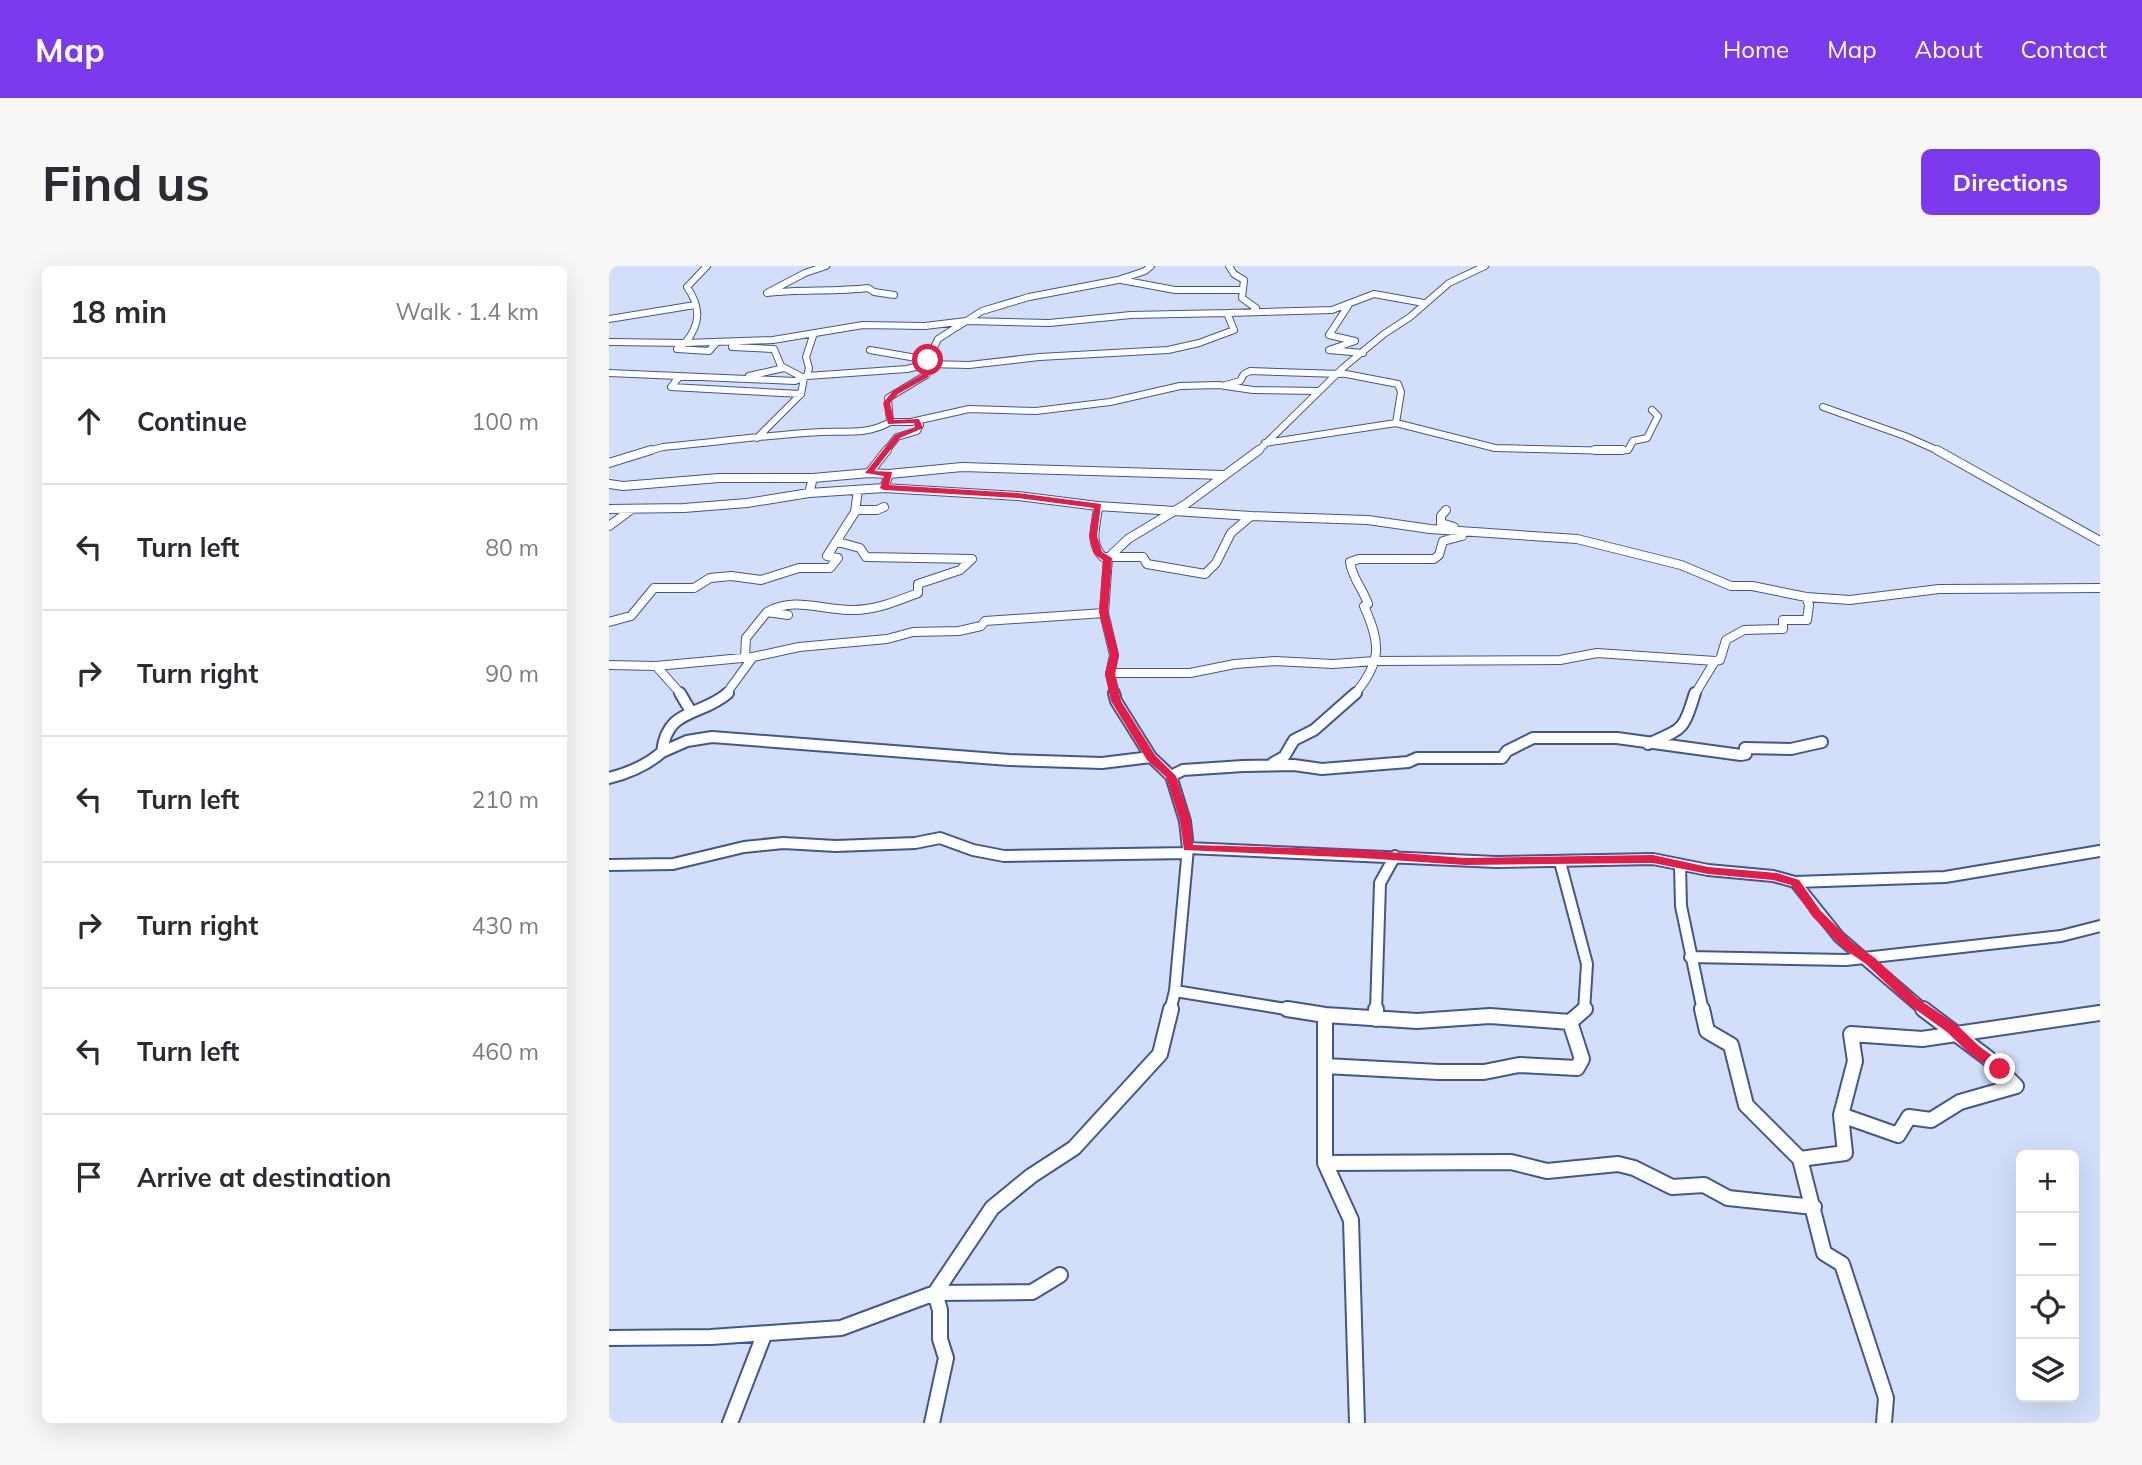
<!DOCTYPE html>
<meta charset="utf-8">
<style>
:root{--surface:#fff;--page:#f7f7f7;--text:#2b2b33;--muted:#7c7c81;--line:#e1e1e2;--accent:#7c3aed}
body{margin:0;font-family:Mulish,sans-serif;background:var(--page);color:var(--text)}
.controls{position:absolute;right:21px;bottom:21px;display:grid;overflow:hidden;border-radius:10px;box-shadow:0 7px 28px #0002}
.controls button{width:63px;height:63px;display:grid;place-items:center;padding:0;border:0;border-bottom:2px solid var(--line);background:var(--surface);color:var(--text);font:35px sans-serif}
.stop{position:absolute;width:21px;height:21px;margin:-16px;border:5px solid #e11d48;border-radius:50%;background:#fff}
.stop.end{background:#e11d48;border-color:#fff;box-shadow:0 2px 7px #0008}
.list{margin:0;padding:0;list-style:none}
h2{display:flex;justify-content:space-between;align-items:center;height:91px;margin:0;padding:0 28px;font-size:30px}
h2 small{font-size:23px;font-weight:400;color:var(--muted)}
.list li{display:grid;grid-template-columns:46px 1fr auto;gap:21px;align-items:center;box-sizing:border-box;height:126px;padding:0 28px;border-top:2px solid var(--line)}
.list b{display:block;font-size:26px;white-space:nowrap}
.list em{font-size:23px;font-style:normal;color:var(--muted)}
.icon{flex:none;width:38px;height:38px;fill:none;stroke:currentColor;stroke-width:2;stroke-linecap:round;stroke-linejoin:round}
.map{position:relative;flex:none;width:1491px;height:1157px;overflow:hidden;border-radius:10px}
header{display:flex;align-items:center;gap:42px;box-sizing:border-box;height:98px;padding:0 35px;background:var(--accent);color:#fff}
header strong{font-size:33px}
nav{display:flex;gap:38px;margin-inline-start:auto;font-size:24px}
.intro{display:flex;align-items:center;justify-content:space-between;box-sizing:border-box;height:168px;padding:0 42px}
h1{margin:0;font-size:49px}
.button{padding:18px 32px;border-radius:10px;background:var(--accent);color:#fff;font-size:24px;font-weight:700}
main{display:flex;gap:42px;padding:0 42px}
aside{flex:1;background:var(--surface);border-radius:10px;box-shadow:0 7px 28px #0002}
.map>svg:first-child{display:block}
</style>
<header>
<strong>Map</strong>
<nav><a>Home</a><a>Map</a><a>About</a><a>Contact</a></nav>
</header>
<div class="intro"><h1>Find us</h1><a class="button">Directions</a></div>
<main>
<aside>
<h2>18 min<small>Walk · 1.4 km</small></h2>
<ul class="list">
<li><svg class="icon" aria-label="ahead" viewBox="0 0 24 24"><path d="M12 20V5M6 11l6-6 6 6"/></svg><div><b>Continue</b></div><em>100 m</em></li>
<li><svg class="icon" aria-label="left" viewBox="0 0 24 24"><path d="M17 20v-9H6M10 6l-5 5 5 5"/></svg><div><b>Turn left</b></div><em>80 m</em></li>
<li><svg class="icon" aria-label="right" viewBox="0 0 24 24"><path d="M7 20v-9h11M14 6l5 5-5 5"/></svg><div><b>Turn right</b></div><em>90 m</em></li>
<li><svg class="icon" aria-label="left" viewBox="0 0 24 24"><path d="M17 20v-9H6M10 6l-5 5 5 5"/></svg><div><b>Turn left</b></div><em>210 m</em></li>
<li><svg class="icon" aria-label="right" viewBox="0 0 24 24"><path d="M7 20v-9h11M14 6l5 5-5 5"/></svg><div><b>Turn right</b></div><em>430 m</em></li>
<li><svg class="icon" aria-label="left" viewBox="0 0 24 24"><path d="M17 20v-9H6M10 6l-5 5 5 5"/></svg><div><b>Turn left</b></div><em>460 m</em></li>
<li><svg class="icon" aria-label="arrive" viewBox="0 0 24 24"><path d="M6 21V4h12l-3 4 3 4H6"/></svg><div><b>Arrive at destination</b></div></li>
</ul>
</aside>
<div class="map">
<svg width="1491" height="1157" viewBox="0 0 1491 1157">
<rect width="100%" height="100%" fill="#d3dff9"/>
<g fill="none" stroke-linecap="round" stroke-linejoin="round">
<g stroke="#42578f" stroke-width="8">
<path id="minor-far3" d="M 217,0 L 196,7 L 158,27 C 192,23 225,26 259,22 L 265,26 L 285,29
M 620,0 L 625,8 L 635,14 L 633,32 L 647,42 L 643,46
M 512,14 L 566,24 L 634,24
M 739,40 L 720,69 L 746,75 L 720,84 L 754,87
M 618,47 L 723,44 L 765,28 L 815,37
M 0,53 L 86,39
M 0,76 L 76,77 C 92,58 92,41 78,21 L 98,0
M 108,76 L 100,85 L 68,83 L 76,77 L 164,74 L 254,59 L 316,60 L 357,55 L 440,57 L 522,49 L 618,47 L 625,64 L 590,77 L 559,84 L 430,91 L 360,99 L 318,98 L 298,103 L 198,110
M 123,81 L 165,83 L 172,100 L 195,112 L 192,128 L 148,172
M 261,84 L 319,94
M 0,107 L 186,115 L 198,110 L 200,102 L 197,91 L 205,67
M 71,110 L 62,121 L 192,128
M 140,110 L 175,102
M 617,119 L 631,115 L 635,108 L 641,105 L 731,108
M 1214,141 L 1296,170 L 1332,186
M 281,156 L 302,156 L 360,143 L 427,145 L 501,136 L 571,120 L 610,119 L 644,124 L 710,125
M 787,157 L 886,182 L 1007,185 L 1019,184 L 1024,175 L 1038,172 L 1049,150 L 1043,144
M 656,177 L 787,157 L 792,126 L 789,118 L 732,107
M 36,186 L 54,181 C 107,176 159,169 212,166 C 236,165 259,169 281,156 L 279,132 L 317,109 L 319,94 L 329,73 L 373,45 L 420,31 L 509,14 L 536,5 L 542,0
M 276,186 L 288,171 L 308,165 L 311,159 L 308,155
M 648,186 L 735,101 L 775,68 L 801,51 L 840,17 L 876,0"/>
</g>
<g stroke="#42578f" stroke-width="10">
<path id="minor-far2" d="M 278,184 L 260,207 L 280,208
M 986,184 L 1013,184
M 1328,184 L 1491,275
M 0,197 L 42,184
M 204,212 L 260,207
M 0,218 L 14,220 L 110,212 L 204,212 L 200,227
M 275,222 L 409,230 L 489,240
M 489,240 L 642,250 L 622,267 L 607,297 L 596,308 L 538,298 L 534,291 L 494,291 C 479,276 488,259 489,240 Z
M 0,243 L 75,242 L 138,237 L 200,227 L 275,222 L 280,208 L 353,201 L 615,209
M 248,244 L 268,244 L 275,241
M 837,244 L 832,250 L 832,257 L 845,261
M 642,250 L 759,254 L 821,263 L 968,273 L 1072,299 L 1122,320 L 1143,320 L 1197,331 L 1241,334 L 1330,323 L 1491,322
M 0,260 L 23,243
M 179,349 L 158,346 C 186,330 215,345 245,344 C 267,344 288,335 309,327 L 309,318 L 351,304 L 363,293 L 257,291 L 251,282 L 229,276
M 0,356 L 22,350 L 45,322 L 85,322 L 101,312 L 122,310 L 152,314 L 190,302 L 221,302 L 229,292 L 218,290 L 246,246 L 249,224
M 136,391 L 137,372 L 158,346
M 0,399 L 47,400 L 144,391 L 190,381 L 278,373 L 304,366 L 350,365 L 372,360 L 376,355 L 495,347
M 47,400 L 72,428
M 501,407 L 581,407 L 626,398 L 666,395 L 724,398 L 766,395 L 951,394 L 988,387 L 1106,395
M 117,428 L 144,391
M 506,428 L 501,408 L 505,389 L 495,347 L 499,292 L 519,273 L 577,238 L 650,184
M 746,428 C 773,395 772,378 755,340 L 759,338 C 754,323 743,312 741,296 L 750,293 L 825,293 L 830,289 L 834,275 L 853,270
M 1086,428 L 1106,395 L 1111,394 L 1117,374 L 1135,364 L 1174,363 L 1174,354 L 1198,354 L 1200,339 L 1197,331"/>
</g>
<g stroke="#42578f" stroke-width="14">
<path id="minor-far1" d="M 71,427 L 81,444
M 505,427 L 507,435 L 542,491 L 562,510 L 576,555 L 579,582 L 566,725 L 689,745
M 1039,478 C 1075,462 1074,465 1086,427
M 53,486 L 78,475 L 103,471 L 400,494 L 493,497 L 542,491
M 664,497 L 675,491 L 685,474 L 705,464 L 747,427
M 562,510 L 574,504 L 634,500 L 685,499 L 713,503 L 799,496 L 808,492 L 893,492 L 898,485 L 924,472 L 1008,472 L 1132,489 L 1137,488 L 1136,482 L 1182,483 L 1213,476
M 0,512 C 20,507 37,500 53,486 C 58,441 92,451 119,427
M 579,582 L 887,596 L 1044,593 L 1099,604 L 1164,610 L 1186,616 L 1336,611 L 1491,585
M 951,596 L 978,698 L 975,745
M 0,599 L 64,598 L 135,581 L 174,577 L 227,580 L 306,577 L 331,572 L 364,584 L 395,590 L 578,587
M 1071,599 L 1072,640 L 1094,745
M 1186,616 L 1230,671 L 1316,745
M 1081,691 L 1237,694 L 1452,670 L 1491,660
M 561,745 L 566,725
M 767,745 L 771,617 L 786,590"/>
</g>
<g stroke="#42578f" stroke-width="18">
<path id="minor" d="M 678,743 L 716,749 L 808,755 L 881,750 L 961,756 L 976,743
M 1093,743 L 1098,765 L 1122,779 L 1137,839 L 1191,893
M 716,749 L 716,897 L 902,896 L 938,905 L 1009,898 L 1025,902 L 1063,921 L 1095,919 L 1119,932 L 1205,941
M 767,753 L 767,743
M 716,800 L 830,806 L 875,806 L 910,799 L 968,802 L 973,793 L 961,756
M 1232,849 L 1289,869 L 1300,851 L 1322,854 L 1351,836 L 1407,820 L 1379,792 L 1314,743
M 716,897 L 742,954 L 748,1157
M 0,1072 L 102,1071 L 232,1062 L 326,1027 L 423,1026 L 451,1009
M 121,1157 L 155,1069
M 323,1157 L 337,1092 L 331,1073 L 331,1044 L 326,1027 L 383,942 L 422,910 L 465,882 L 551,788 L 562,743
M 1275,1157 L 1277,1132 L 1233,998 L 1215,987 L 1191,893 L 1236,887 L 1232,849 L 1246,795 L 1242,768 L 1313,773 L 1491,747"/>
</g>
<use href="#minor-far3" stroke="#fff" stroke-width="6"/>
<use href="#minor-far2" stroke="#fff" stroke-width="8"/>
<use href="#minor-far1" stroke="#fff" stroke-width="10"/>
<use href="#minor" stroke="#fff" stroke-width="14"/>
</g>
<path fill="#e11d48" d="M 319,92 L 322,94 L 319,111 L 289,128 L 281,137 L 285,154 L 310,153 L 314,162 L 291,172 L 265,205 L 283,206 L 280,219 L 409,227 L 492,238 L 488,270 L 493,286 L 503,292 L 499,346 L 510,389 L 506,408 L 512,435 L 546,489 L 567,510 L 582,555 L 584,579 L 753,584 L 856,592 L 1044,589 L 1099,601 L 1168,607 L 1190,614 L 1211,644 L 1243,676 L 1266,692 L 1308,732 L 1348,759 L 1370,780 L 1396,799 L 1396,806 L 1386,806 L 1360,787 L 1338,766 L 1299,738 L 1257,698 L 1234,682 L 1203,650 L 1182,619 L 1164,614 L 1099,608 L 1044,597 L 856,599 L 753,592 L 575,584 L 571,555 L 557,511 L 538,494 L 502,435 L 496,408 L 501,389 L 490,346 L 494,294 L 485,288 L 480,270 L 485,242 L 409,232 L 275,224 L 271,222 L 275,210 L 256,207 L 286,169 L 307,161 L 305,157 L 279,158 L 274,137 L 284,125 L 314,108 L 315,94 Z"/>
</svg>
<div class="controls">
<button>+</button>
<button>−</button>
<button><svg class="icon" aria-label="locate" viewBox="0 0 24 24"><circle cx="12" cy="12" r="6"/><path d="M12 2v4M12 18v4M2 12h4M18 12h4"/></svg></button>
<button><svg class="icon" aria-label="layers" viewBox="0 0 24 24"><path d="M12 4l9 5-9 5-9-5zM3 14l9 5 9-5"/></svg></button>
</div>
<div class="stop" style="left:319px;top:94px"></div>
<div class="stop end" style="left:1391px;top:803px"></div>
</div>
</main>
